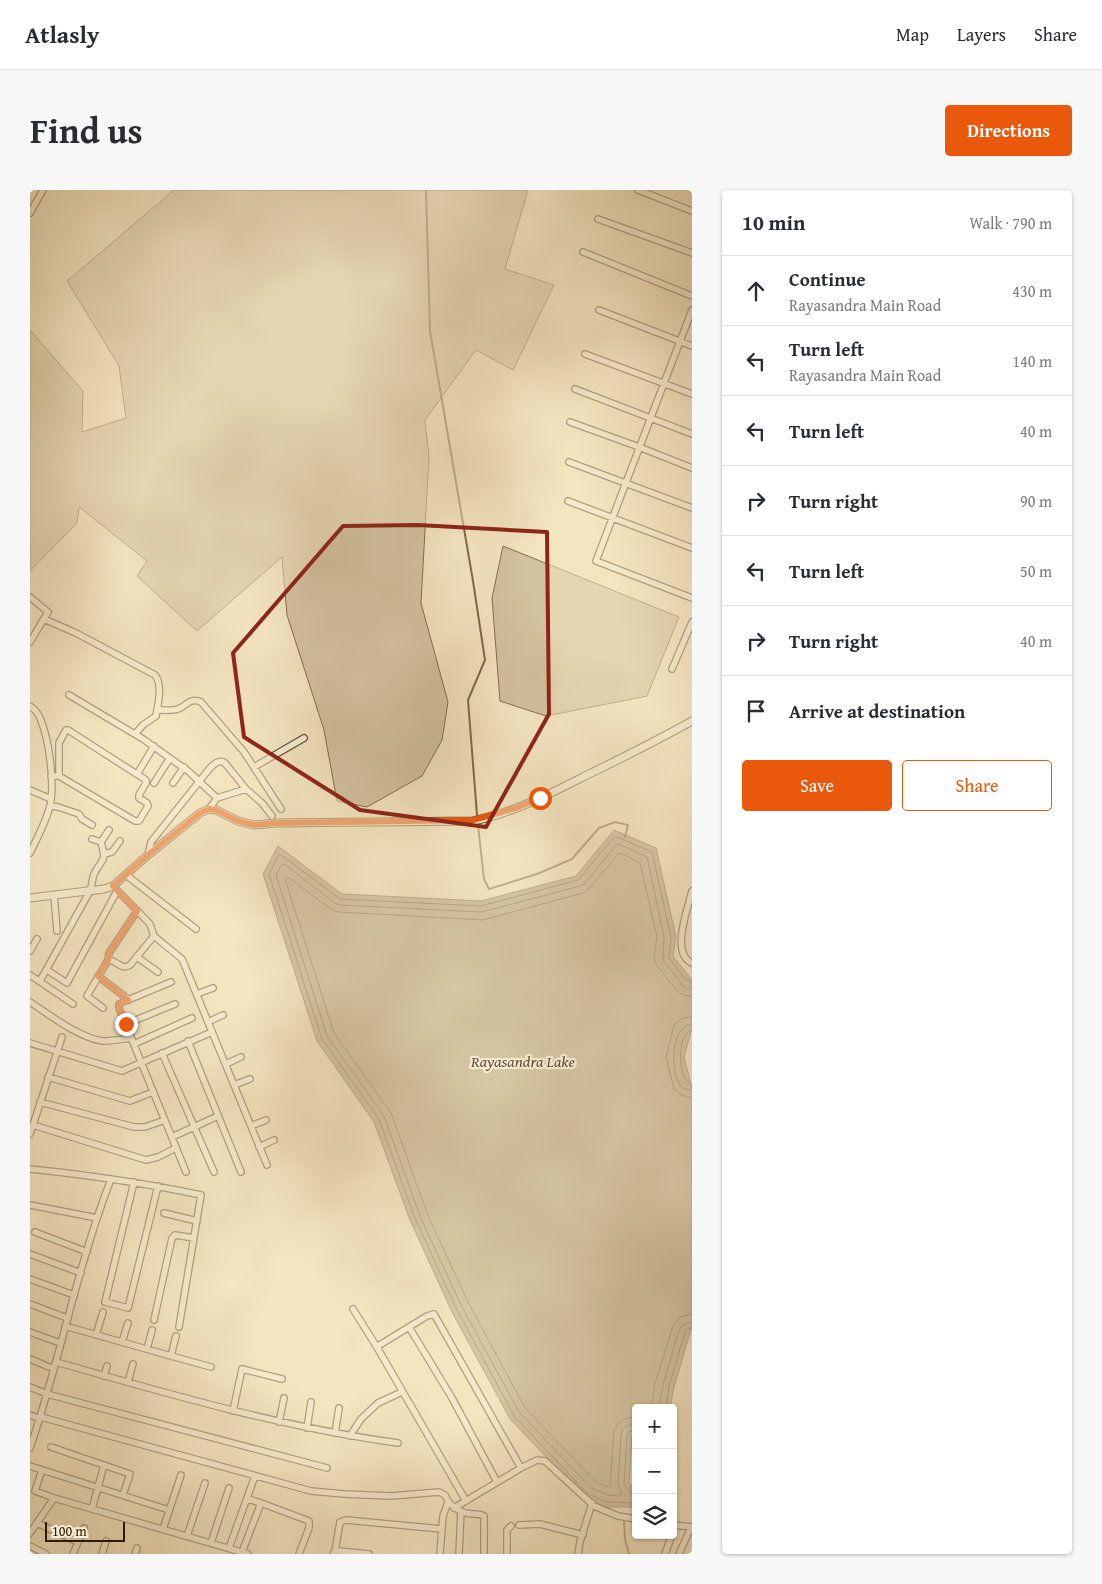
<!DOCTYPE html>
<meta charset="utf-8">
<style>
:root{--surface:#fff;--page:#f7f7f7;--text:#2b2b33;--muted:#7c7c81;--line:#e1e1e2;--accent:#ea580c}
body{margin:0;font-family:"Gentium Book Plus",serif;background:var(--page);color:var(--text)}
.controls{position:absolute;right:15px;bottom:15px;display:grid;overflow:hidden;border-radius:5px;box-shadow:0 1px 4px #0004}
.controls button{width:45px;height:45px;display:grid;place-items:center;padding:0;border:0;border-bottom:1px solid var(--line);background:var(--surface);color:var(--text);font:25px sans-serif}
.scale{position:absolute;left:15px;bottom:12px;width:80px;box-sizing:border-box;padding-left:5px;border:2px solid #311800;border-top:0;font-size:14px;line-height:18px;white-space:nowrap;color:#311800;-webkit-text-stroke:4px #f8eed7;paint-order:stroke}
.stop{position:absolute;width:15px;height:15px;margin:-11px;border:4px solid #ea580c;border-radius:50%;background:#fff}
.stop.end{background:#ea580c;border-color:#fff;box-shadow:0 1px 5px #0008}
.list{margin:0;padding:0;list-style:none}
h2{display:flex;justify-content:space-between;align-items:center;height:65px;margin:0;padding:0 20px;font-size:21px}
h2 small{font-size:16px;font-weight:400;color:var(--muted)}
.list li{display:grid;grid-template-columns:32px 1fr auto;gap:15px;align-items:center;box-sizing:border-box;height:70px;padding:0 20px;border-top:1px solid var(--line)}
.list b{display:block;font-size:19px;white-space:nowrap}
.list p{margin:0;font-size:16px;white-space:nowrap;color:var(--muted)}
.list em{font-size:16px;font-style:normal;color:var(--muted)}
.actions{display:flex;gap:10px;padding:15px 20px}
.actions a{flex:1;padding:11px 0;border:1px solid var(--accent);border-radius:5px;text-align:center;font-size:18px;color:var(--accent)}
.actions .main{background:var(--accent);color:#fff}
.icon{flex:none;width:28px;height:28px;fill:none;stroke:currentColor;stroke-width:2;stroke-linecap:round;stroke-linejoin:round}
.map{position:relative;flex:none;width:662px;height:1364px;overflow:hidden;border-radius:5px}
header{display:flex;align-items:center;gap:30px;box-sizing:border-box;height:70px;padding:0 25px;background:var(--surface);border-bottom:1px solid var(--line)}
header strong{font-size:24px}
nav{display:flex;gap:28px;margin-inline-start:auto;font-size:18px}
.intro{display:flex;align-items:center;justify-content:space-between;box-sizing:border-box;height:120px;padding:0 30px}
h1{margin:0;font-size:35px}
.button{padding:12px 22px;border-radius:5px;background:var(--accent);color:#fff;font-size:18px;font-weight:700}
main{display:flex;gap:30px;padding:0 30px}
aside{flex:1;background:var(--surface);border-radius:5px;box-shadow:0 1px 4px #0004}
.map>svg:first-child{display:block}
</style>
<header>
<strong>Atlasly</strong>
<nav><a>Map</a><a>Layers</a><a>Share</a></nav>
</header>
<div class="intro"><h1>Find us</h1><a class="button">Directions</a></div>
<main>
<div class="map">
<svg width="662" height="1364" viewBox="0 0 662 1364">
<rect width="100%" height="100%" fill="#f4e5c1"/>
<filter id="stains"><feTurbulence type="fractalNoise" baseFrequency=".004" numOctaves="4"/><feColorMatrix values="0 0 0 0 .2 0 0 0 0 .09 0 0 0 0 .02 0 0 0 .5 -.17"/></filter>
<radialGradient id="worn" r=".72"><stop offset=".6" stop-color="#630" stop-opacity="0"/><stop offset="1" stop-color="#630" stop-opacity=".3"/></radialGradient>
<path fill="#d3c2a0" stroke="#826d50" d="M 144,0 L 498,0 L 475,79 L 524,95 L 483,180 L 446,160 L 395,230 L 399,267 L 391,413 L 418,512 L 412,550 L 392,586 L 337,617 L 307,611 L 294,540 L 257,425 L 252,367 L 167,441 L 107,386 L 117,371 L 49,317 L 47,333 L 0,381 L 0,140 L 53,201 L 52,242 L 96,228 L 89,176 L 37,91 Z
M 473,356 L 649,427 L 617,506 L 516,526 L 470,511 L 462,408 Z"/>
<path fill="#b29f7f" stroke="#7e694c" d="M 584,640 L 626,658 L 646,747 L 643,766 L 662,790 L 662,838 L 654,867 L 662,899 L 662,1136 L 644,1197 L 640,1218 L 606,1218 L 606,1244 L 602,1246 L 599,1293 L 606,1301 L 606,1317 L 575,1317 L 555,1308 L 480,1229 L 421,1120 L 380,1030 L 344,932 L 287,851 L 233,684 L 248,656 L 312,704 L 451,711 L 546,686 Z"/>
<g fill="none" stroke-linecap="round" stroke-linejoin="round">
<path stroke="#725c40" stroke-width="1" d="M 662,826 L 651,829 L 644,835 L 636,867 L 644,899 L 651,905 L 662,908
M 662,834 C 640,835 640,883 651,896 C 654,900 658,900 662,900
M 662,840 C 646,842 647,892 662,894
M 622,1218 L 625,1193 L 643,1136 L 650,1127 L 662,1124
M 629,1218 L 633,1195 L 649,1140 L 654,1134 L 662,1132
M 636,1218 L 639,1196 L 655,1142 L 658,1139 L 662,1138
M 606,1226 L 592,1230 L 588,1234 L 584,1240 L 580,1295 L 577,1297 L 566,1292 L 495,1218 L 438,1112 L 397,1023 L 361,923 L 304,843 L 255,689 L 259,688 L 301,719 L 308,722 L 453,730 L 553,703 L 560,698 L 588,664 L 591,663 L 610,673 L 627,747 L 624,766 L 626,774 L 647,801 L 654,805 L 662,806
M 606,1234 L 596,1236 L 592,1240 L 591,1246 L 588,1293 L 592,1304 L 589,1306 L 578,1305 L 561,1298 L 489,1222 L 431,1115 L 390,1026 L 354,926 L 297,846 L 246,685 L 251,675 L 254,674 L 305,713 L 310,715 L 452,722 L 550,696 L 555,693 L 586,655 L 589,654 L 617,667 L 634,747 L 633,770 L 652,795 L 656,798 L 662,799
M 606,1240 L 600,1241 L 597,1245 L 594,1293 C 595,1298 600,1304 606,1304
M 606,1313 L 576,1312 L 558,1304 L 484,1226 L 426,1118 L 385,1028 L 349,929 L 292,849 L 239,684 L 248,666 L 251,665 L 310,709 L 451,716 L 548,690 L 584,647 L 587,647 L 622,662 L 641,747 L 639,768 L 656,790 L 662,792"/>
<path stroke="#7e694c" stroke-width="2" d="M 396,0 L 400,141 L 443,391 L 455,470 L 438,510 L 447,625
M 448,635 L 454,689 L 459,699 L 507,684 L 542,669 L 569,638 L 585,632 L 598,635 L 595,647
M 594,1329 L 595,1349 L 599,1364"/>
<g stroke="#624b30" stroke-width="8">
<path id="minor" d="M 608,0 L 662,21
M 0,23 L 13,0
M 568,29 L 662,63
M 553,62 L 662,106
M 569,120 L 662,156
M 662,120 L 566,371 L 662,408
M 555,164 L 662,204
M 545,199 L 662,244
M 540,232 L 609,257 L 662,278
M 539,272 L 662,318
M 538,311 L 662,358
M 0,407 L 18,422 L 0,452
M 14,429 L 46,443 L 125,485 C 133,495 128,514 126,526 L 113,535 L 105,544
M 642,479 L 662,432
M 39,505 L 113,549 L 158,581 L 187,608
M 0,516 C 3,518 6,521 8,524 C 19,545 25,593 20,616 C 16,632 7,648 0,663
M 127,520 C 133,520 143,521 148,519 C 157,516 159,507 171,512 L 214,562 L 251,619
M 224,577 L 274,548
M 109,581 L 124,556
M 21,586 L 29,586 L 105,631 L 109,631 L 118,616 L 117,613 L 109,608 L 109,605 L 116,593 L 116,590 L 38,540 L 36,540 L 29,553 L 29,586
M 124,593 L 140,568
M 143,593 L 154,577
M 0,600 L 21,609
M 20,616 L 28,617 L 49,624 L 52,629 L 62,635
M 179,619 L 187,608 L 216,599
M 62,649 L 71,652
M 74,664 L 82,662 L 90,651
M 118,665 L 121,652 L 180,578 C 184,574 188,570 194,572 L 216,599 L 232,613 L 242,626
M 96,685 L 166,739
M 83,696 L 120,734 L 124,746 L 152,769 L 237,975
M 662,701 C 658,718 640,764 662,773
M 24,705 L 27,741
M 0,761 L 7,749
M 107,767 L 128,782
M 78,770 L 79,763 L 107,721
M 17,780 L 37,793 L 87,701
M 0,785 L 43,814
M 68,786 L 99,810
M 10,791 L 60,701 C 62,696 62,689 64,684 C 72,668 77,673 71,652 L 79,640
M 141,792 L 93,812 L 89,814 L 89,818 L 156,982
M 167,804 L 183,798
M 0,812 C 20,825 49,848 73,851 C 82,851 92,849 101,848
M 73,818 L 57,806 L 78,770 C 87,770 91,781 100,775 L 124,746
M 178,832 L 193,825
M 96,834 L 145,814
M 158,851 L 211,982
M 0,853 L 92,881 L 182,842
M 104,854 L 162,828
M 132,863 L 184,982
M 196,874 L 211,867
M 18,887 L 100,911 L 123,902
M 204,895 L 220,889
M 10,912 L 104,937 L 115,937 L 135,930
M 3,935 L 116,970 L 128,967 L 146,958
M 221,936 L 236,930
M 0,944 L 32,847
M 142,947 L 188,926
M 229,957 L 244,950
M 0,979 C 58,985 114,993 171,1005 L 149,1137
M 104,992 L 75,1112 L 98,1118 L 128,996
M 0,1015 L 67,1028
M 134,1023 L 167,1031
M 5,1042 L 57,1062
M 0,1064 L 51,1083
M 0,1089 L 44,1105
M 0,1114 L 37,1128
M 323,1119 L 348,1159 L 436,1311
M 124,1130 L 142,1048 L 145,1045 L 164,1048
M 35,1136 L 141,1166 L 146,1146
M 379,1137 L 422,1208 L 467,1292
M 0,1142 L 30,1153
M 66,1145 L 73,1122
M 92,1152 L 98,1133
M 117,1159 L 122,1140
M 348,1159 L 348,1156 L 397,1126 L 404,1124 L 491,1278
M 141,1166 L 181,1177
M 0,1169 L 24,1179
M 26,1172 C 139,1204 251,1237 368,1253
M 74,1186 L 77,1176
M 98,1192 L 103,1174
M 0,1197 L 17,1204 L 297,1278
M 203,1221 L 212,1179 L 252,1189
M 0,1225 L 10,1229
M 11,1227 L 281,1301 L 314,1304 L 361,1306 L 409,1302 L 415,1305 C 419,1316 430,1323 442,1324 C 447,1324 449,1323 454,1326 L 454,1364
M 249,1232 L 254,1208
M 277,1238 L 281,1212
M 305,1243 L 309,1218
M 320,1246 L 331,1229 L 348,1213 L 372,1202
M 21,1257 L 100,1284 L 93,1305
M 0,1258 C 30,1170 47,1077 81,989
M 0,1276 L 139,1320
M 12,1280 L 5,1301 L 24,1308
M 231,1313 L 279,1331 L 279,1338 L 269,1364
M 424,1318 L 491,1278 L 507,1270 L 515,1271 L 564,1316 L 588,1326 L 606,1329
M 62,1319 L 74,1275
M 7,1333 L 48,1352
M 489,1335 L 510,1334 L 553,1345
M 643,1335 L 662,1337
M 133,1339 L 151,1285
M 0,1343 L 24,1308 L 218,1364
M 157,1346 L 175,1293
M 181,1353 L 199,1298
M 0,1356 L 16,1364
M 199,1358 L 225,1286
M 305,1361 L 310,1332 L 316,1330 L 412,1339
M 212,1362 L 231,1313 L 218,1309
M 43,1364 L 54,1338
M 72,1364 L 76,1351
M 105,1364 L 107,1358
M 303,1364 L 305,1361 L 309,1361 L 339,1364
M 410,1364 L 413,1326 L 418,1312
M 429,1364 L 431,1321
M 477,1364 L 477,1340 L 481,1336
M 548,1364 L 550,1352 L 562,1313
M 635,1364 L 642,1345
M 649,1364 L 661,1337"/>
</g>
<g stroke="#624b30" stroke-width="9">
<path id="tertiary" d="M 0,708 L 74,699 L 83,696 L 118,665 L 170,623 L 179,619 L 186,620 L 208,631 L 224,635 L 246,633 L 443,631 C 482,623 518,605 553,587 C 590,569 626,551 662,531"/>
</g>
<use href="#minor" stroke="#f8eed7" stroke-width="5.5"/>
<use href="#tertiary" stroke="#f8eed7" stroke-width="7"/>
</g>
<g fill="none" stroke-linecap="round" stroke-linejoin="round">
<path stroke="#ea580c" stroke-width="6" d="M 96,834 L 89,818 L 89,814 L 98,810 L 68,786 L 78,770 L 79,763 L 107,721 L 83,696 L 118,665 L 170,623 L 179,619 L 186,620 L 208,631 L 224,635 L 246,633 L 443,630 L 486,618 L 510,608"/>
</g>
<path d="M0 0H662V1364H0ZM 388,335 L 517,342 L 519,524 L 456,637 L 330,620 L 214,547 L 203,463 L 313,336 Z" fill="#f4e5c1" fill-opacity=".55" fill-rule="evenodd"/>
<path fill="none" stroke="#8f2418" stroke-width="4" stroke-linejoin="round" d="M 388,335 L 517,342 L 519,524 L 456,637 L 330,620 L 214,547 L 203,463 L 313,336 Z"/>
<g text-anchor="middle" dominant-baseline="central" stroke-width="4.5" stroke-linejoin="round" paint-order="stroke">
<g font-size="16" font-style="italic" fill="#654e33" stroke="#f8eed7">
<text x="493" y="871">Rayasandra Lake</text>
</g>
</g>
<rect width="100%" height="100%" filter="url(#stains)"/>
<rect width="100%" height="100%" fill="url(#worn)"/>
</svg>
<div class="controls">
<button>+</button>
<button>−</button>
<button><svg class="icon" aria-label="layers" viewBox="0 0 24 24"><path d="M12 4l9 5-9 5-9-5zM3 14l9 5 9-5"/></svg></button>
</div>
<div class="scale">100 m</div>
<div class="stop" style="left:510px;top:608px"></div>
<div class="stop end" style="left:96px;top:834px"></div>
</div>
<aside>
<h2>10 min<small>Walk · 790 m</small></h2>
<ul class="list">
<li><svg class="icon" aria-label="ahead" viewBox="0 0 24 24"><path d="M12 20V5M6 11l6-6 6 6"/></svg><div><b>Continue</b><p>Rayasandra Main Road</p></div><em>430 m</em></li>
<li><svg class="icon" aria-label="left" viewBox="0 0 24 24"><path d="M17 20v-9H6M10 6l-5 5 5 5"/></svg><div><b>Turn left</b><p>Rayasandra Main Road</p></div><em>140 m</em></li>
<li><svg class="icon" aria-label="left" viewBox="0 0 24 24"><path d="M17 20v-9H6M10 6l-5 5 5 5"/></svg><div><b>Turn left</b></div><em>40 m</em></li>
<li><svg class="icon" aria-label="right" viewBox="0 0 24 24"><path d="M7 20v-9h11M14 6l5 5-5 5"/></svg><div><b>Turn right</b></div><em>90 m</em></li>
<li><svg class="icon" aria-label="left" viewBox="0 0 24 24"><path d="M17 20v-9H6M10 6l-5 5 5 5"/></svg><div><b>Turn left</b></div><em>50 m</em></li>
<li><svg class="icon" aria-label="right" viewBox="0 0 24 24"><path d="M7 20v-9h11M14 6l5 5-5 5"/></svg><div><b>Turn right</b></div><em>40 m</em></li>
<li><svg class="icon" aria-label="arrive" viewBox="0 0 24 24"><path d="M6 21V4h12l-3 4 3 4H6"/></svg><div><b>Arrive at destination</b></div></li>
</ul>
<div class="actions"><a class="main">Save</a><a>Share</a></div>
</aside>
</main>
